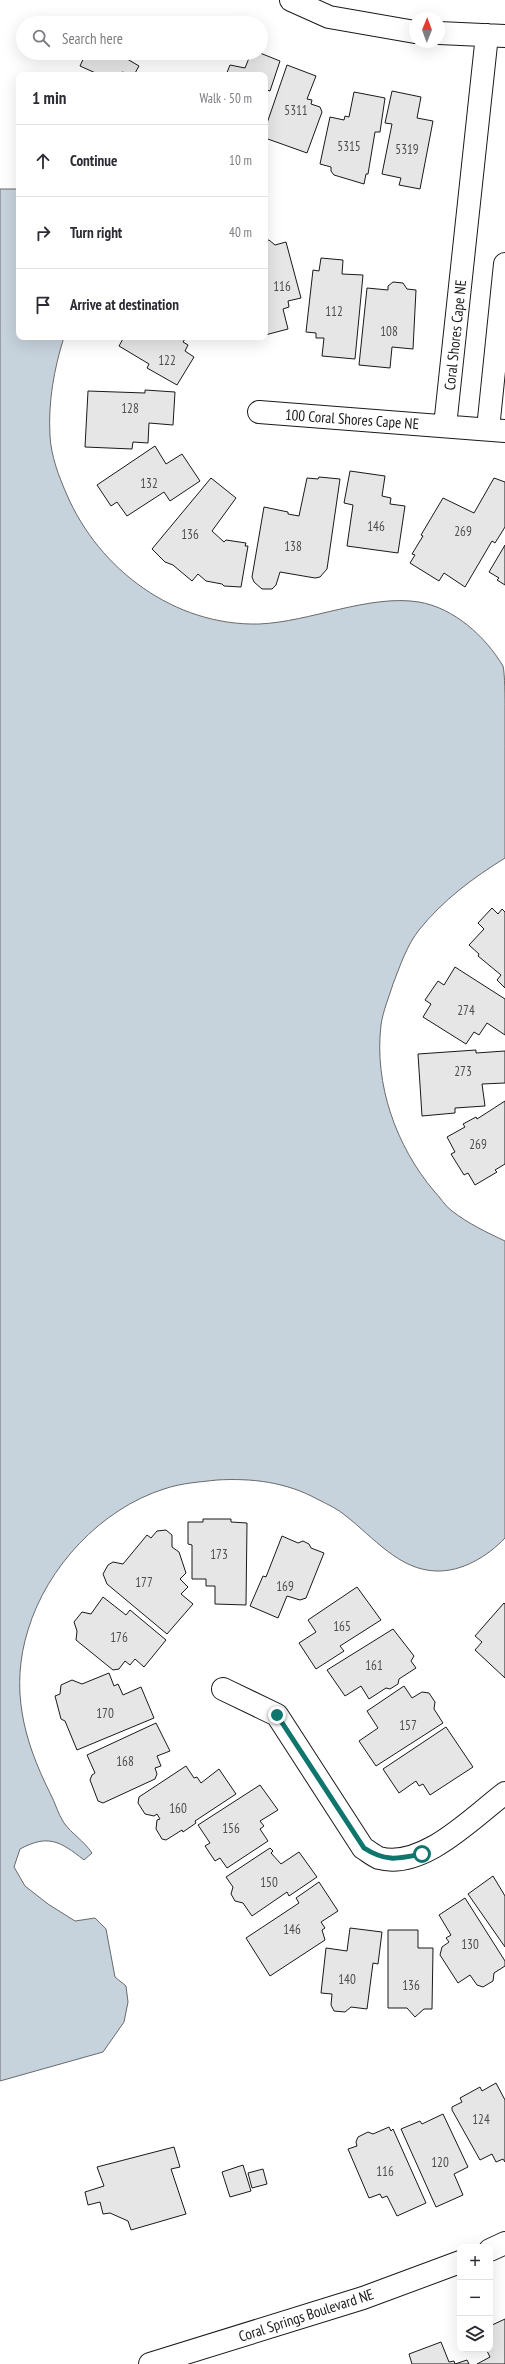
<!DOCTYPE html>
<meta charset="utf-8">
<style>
:root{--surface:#fff;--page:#f7f7f7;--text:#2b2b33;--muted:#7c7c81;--line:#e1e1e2}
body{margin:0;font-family:"PT Sans Narrow",sans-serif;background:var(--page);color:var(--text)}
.controls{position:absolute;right:12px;bottom:12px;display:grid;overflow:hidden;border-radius:8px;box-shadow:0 4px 16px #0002}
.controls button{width:36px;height:36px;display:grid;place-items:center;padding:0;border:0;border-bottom:1px solid var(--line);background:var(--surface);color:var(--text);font:20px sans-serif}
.compass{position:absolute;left:409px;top:12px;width:36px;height:36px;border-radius:50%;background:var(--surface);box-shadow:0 4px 16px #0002;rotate:1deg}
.stop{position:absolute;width:12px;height:12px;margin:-9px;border:3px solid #0f766e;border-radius:50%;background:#fff}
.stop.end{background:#0f766e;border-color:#fff;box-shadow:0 1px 4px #0008}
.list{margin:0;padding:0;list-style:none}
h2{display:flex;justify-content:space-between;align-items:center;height:52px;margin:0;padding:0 16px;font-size:17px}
h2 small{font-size:13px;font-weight:400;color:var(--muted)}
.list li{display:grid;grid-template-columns:26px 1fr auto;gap:12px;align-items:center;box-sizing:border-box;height:72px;padding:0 16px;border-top:1px solid var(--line)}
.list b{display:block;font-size:15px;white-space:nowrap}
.list em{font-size:13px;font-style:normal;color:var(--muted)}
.icon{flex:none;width:22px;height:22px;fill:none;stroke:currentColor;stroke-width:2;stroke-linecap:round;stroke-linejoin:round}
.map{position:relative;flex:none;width:505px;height:2364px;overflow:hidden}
.search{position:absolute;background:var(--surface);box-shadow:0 4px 16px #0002;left:16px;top:16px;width:252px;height:44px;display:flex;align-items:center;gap:10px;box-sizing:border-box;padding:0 14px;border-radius:22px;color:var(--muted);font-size:15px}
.panel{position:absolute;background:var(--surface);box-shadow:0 4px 16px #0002;left:16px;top:72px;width:252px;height:268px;border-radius:8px}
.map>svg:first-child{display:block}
</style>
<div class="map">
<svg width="505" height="2364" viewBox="0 0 505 2364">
<rect width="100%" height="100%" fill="#fff"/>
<path fill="#c6d2dc" stroke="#6a6a6a" d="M 0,189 L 19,189 L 19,337 L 64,337 C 54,369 48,402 50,436 C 51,456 59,477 67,495 C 99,569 174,626 259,624 C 310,622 369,594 419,602 C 454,608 485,636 503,666 C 505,674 505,699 505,709 C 505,759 505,809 505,858 C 473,878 443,900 419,930 C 407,945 400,966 393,984 C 389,997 383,1011 381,1025 C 374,1084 396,1146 434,1191 C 440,1197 445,1206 452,1211 C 469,1224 486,1232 505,1241 L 505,1538 C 488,1556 462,1572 436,1571 C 399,1570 373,1537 346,1516 C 338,1509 327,1504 317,1499 C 286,1482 252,1478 217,1480 C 200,1482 181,1483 164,1489 C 101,1509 47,1567 28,1630 C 10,1688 23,1739 50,1793 C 55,1802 58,1814 64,1823 C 72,1834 84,1841 92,1853 L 84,1860 C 60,1841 48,1834 20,1849 L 14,1867 L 25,1886 L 48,1904 L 75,1921 L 95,1918 L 106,1929 L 115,1977 L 126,1986 L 128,2002 L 124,2022 L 103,2052 L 0,2081 Z"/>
<path fill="#e6e6e6" stroke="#1a1a1a" d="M 86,53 L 117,53 L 139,66 L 134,75 L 122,72 L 120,75 L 100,75 L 80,66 Z
M 251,53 L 260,53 L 280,61 L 270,91 L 267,90 L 265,95 L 265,75 L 226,75 L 230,65 L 245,68 Z
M 287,65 L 316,76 L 307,99 L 312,100 L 311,104 L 320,107 L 322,112 L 307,153 L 265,138 L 265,129 Z
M 392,91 L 421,97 L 417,118 L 433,121 L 420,189 L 399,185 L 401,178 L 382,174 L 392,124 L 385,123 Z
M 354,92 L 385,98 L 380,132 L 375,132 L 368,174 L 366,174 L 364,184 L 334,175 L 331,171 L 331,167 L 320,164 L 330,117 L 344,120 L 345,116 L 349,117 Z
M 269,240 L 275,245 L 286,242 L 301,298 L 288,301 L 289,307 L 283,309 L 288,329 L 265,335 L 265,241 Z
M 321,258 L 343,260 L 342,274 L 363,275 L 355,359 L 322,356 L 324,338 L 316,338 L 316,333 L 306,332 L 313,270 L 319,271 Z
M 393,282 L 403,283 L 407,289 L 416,290 L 413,349 L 392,347 L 390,368 L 359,365 L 367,288 L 388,290 L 388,286 Z
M 124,337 L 186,337 L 183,342 L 188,345 L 185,351 L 194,357 L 177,385 L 147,368 L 149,364 L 119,346 Z
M 145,390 L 175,392 L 173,425 L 149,423 L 148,443 L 133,442 L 132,449 L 85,447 L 88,391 L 145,393 Z
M 155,446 L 166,464 L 182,454 L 200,481 L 170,501 L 164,492 L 127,516 L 117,502 L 111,506 L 97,485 Z
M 350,471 L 385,476 L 382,496 L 391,498 L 390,504 L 405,506 L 398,553 L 347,546 L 353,505 L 344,503 Z
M 319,477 L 340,479 L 327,569 L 320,577 L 315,578 L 280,572 L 276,585 L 272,589 L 262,589 L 254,582 L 252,577 L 264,507 L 288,512 L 288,514 L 299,516 L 307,478 L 318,479 Z
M 211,478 L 236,498 L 212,531 L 224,542 L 226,540 L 246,543 L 245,546 L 248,546 L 241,587 L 224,586 L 222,584 L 206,581 L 198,574 L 192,581 L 173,565 L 165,562 L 152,549 Z
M 494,478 L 505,482 L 505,527 L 495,543 L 492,541 L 465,587 L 444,573 L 439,581 L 410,563 L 415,555 L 412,554 L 423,536 L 421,535 L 443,498 L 474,513 Z
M 505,545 L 505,585 L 497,580 L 499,578 L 489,572 Z
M 492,908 L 498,914 L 502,909 L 505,912 L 505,988 L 497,980 L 501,975 L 478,956 L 479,954 L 469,945 L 484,929 L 478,923 Z
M 455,967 L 505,999 L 505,1035 L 487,1023 L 479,1035 L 474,1032 L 466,1044 L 423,1017 L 431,1004 L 425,1000 L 438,981 L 444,985 Z
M 476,1050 L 476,1053 L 505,1051 L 505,1083 L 482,1084 L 485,1106 L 455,1108 L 455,1113 L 422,1116 L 418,1054 Z
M 505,1101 L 505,1164 L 495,1170 L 497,1172 L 475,1185 L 468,1173 L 464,1175 L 451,1154 L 455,1152 L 447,1137 L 465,1127 L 463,1124 L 476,1117 L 477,1119 Z
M 203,1519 L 231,1519 L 231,1522 L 247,1523 L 246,1605 L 215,1604 L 215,1586 L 206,1586 L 206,1579 L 192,1579 L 192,1545 L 188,1544 L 188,1522 L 203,1522 Z
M 166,1530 L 172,1535 L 172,1547 L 179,1552 L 186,1573 L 180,1579 L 188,1587 L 181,1594 L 193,1604 L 167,1634 L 107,1584 L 103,1574 L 108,1565 L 113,1562 L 123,1564 L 147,1535 L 151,1538 L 157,1531 Z
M 282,1536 L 298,1543 L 303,1541 L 309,1544 L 311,1548 L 324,1553 L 306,1598 L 300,1600 L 287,1596 L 278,1618 L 250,1606 L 263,1576 L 266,1577 Z
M 357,1587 L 381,1620 L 340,1646 L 344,1651 L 316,1669 L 299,1643 L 316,1632 L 308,1620 Z
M 103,1597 L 126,1615 L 130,1610 L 166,1640 L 144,1667 L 135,1659 L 130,1665 L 125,1661 L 119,1669 L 113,1670 L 76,1640 L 77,1631 L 74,1622 L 82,1612 L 91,1614 Z
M 504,1603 L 505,1604 L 505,1678 L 475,1650 L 482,1642 L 475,1636 Z
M 393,1629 L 414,1656 L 411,1661 L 416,1668 L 399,1679 L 398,1684 L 390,1689 L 386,1688 L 369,1699 L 361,1686 L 345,1696 L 327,1670 Z
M 109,1673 L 114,1686 L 118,1684 L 123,1695 L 141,1687 L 154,1718 L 77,1750 L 65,1721 L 61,1719 L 55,1696 L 60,1694 L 61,1685 L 72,1680 L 82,1684 Z
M 404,1686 L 412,1698 L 422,1692 L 429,1693 L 435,1702 L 434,1709 L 443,1723 L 376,1766 L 359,1741 L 378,1728 L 367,1711 Z
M 156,1723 L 170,1751 L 157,1756 L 161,1766 L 155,1768 L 157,1774 L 155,1779 L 103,1803 L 98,1801 L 90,1780 L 92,1775 L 95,1773 L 87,1755 Z
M 446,1727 L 473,1767 L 430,1795 L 423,1784 L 419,1786 L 416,1781 L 399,1793 L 383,1769 Z
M 186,1766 L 194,1778 L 197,1777 L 201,1783 L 219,1769 L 236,1794 L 195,1821 L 196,1823 L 183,1832 L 182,1830 L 166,1840 L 162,1839 L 156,1829 L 157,1820 L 160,1819 L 157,1814 L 154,1816 L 145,1814 L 138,1803 L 139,1797 Z
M 260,1785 L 278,1810 L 260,1821 L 264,1826 L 260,1829 L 268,1841 L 227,1868 L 220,1858 L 215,1861 L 205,1846 L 210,1843 L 198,1825 Z
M 270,1848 L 273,1851 L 271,1853 L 281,1864 L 299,1852 L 317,1877 L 289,1896 L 287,1892 L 252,1916 L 243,1903 L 235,1901 L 231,1894 L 233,1887 L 226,1877 Z
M 493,1876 L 505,1896 L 505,1947 L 468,1894 Z
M 319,1882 L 338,1911 L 321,1922 L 325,1928 L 322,1930 L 325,1940 L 270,1976 L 246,1938 L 299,1903 L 296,1898 Z
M 465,1898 L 505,1961 L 505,1966 L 494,1973 L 493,1981 L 483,1987 L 477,1985 L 470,1975 L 458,1983 L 440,1955 L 442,1947 L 449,1942 L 446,1938 L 451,1935 L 439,1915 Z
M 350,1928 L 382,1932 L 378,1964 L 373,1963 L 367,2009 L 351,2007 L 345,2012 L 334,2011 L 331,2005 L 332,1994 L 321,1993 L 326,1948 L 347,1951 Z
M 388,1930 L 418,1930 L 418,1948 L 433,1948 L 432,2009 L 424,2009 L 415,2017 L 407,2008 L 388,2008 Z
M 496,2083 L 505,2100 L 505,2162 L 503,2159 L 496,2162 L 492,2154 L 480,2160 L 452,2110 L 452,2107 L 462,2102 L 460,2098 L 480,2087 L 482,2091 Z
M 443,2114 L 468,2167 L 454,2174 L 463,2195 L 436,2207 L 401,2129 L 420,2121 L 422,2124 Z
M 389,2127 L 391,2131 L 393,2129 L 426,2203 L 397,2216 L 387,2196 L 382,2198 L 380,2194 L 369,2198 L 348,2149 L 357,2146 L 356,2142 L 358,2137 L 368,2132 L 373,2134 Z
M 174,2147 L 180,2167 L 171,2169 L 186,2214 L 131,2230 L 128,2221 L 110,2213 L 103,2214 L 100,2202 L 88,2205 L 85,2192 L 104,2186 L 97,2167 Z
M 243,2165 L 251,2191 L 230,2197 L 222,2172 Z
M 263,2169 L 267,2184 L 252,2188 L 248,2173 Z
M 505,2319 L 505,2364 L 477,2364 L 490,2357 L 486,2349 L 490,2349 L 490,2326 Z
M 441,2342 L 449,2362 L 454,2361 L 455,2364 L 467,2360 L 469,2364 L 412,2364 L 409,2354 Z"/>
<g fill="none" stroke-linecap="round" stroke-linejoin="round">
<g stroke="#1a1a1a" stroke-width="24">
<path id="minor" d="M 291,0 L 329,17 L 415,32
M 439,33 L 505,36
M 259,412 L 505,431
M 445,426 L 487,35
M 488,429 L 505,264
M 223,1689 L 277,1715 L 363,1848 C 368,1851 374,1856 379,1858 C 423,1870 473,1817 505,1793
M 490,2250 L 505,2243
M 150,2364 L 363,2298 L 460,2262"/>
</g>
<use href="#minor" stroke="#fff" stroke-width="22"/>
</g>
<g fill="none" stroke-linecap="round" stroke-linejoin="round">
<path stroke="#0f766e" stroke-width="5" d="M 277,1715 L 364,1848 C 386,1862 397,1859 422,1854"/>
</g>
<g text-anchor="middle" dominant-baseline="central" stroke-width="3" stroke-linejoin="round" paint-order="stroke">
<g font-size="13" fill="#4d4d4d">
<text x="296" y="110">5311</text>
<text x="349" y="146">5315</text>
<text x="407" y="149">5319</text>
<text x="282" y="286">116</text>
<text x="334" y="311">112</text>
<text x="389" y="331">108</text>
<text x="167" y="360">122</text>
<text x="130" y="408">128</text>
<text x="149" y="483">132</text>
<text x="376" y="526">146</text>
<text x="463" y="531">269</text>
<text x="190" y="534">136</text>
<text x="293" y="546">138</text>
<text x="466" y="1010">274</text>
<text x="463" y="1071">273</text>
<text x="478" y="1144">269</text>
<text x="219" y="1554">173</text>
<text x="144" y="1582">177</text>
<text x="285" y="1586">169</text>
<text x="342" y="1626">165</text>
<text x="119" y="1637">176</text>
<text x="374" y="1665">161</text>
<text x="105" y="1713">170</text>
<text x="408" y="1725">157</text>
<text x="125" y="1761">168</text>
<text x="178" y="1808">160</text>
<text x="231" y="1828">156</text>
<text x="269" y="1882">150</text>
<text x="292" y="1929">146</text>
<text x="470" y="1944">130</text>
<text x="347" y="1979">140</text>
<text x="411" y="1985">136</text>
<text x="481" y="2119">124</text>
<text x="440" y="2162">120</text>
<text x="385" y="2171">116</text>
</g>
<g font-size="15" fill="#1a1a1a" stroke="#fff">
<text transform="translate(455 335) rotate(-84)">Coral Shores Cape NE</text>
<text transform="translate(352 419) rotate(4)">100 Coral Shores Cape NE</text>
<text transform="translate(306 2315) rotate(-18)">Coral Springs Boulevard NE</text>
</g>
</g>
</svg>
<div class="controls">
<button>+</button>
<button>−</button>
<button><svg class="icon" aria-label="layers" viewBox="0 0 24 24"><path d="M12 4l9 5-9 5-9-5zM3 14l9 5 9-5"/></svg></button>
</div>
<svg class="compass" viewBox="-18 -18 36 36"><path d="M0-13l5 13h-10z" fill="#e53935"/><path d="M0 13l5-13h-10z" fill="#7c7c81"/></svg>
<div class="stop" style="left:422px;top:1854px"></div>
<div class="stop end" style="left:277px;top:1715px"></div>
<div class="search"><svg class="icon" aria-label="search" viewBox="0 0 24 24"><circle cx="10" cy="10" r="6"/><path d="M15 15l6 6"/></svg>Search here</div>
<section class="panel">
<h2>1 min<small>Walk · 50 m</small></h2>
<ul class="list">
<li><svg class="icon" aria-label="ahead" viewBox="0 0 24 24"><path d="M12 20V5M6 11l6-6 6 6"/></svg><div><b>Continue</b></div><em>10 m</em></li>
<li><svg class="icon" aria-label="right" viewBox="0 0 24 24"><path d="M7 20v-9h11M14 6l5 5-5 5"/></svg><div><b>Turn right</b></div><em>40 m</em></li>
<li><svg class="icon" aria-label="arrive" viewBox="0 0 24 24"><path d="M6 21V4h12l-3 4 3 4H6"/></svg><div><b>Arrive at destination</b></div></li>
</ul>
</section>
</div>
